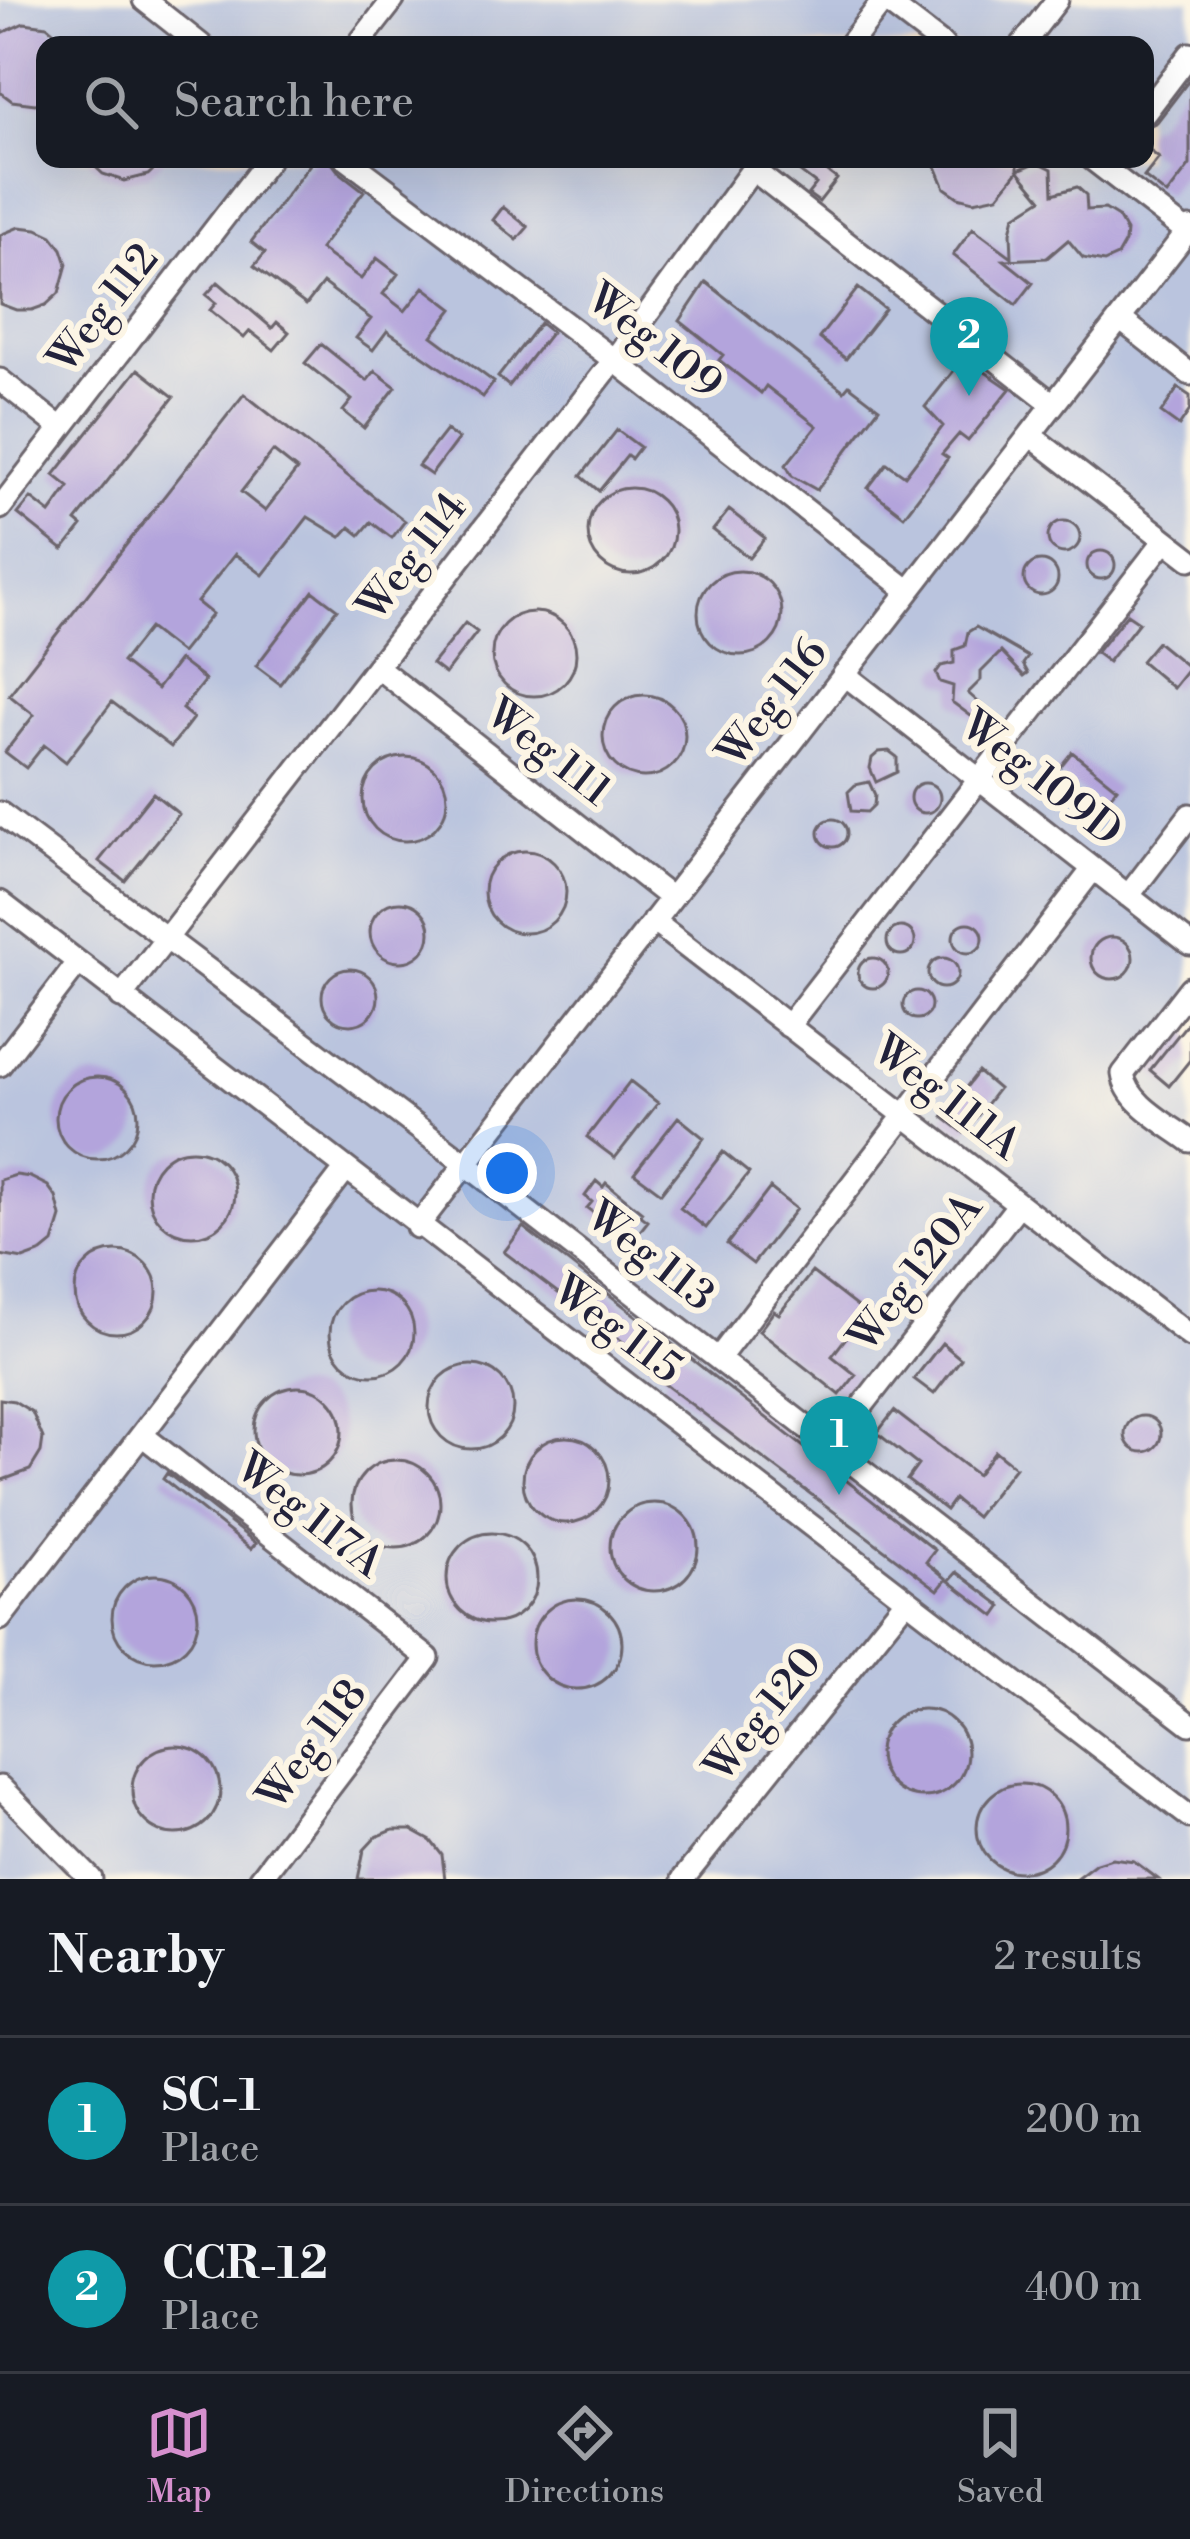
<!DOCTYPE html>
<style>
:root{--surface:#171b24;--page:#242831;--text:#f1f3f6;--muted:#9ea1a6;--line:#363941;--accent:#d690ce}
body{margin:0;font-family:"Libre Bodoni",serif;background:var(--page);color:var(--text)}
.you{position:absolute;left:507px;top:1173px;width:42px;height:42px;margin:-30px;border:9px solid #fff;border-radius:50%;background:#1a73e8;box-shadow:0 0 0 18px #1a73e833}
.badge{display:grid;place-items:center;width:78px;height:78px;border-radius:50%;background:var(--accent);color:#fff;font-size:39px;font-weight:700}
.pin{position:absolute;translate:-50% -99px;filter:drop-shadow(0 3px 6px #0008)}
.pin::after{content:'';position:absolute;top:63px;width:42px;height:36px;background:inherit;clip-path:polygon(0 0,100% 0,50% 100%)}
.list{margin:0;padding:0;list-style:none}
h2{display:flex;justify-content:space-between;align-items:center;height:156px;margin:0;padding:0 48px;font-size:51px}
h2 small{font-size:39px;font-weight:400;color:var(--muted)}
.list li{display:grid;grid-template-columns:78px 1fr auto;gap:36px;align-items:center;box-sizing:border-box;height:168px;padding:0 48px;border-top:3px solid var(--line)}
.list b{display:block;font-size:45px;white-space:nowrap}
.list p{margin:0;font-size:39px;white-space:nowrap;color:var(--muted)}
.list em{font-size:39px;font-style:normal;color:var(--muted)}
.icon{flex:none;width:66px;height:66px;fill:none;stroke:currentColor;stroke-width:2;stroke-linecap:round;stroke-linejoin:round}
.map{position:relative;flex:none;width:1190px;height:1879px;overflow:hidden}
.search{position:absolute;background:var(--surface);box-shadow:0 12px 48px #0002;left:36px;right:36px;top:36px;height:132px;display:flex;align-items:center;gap:30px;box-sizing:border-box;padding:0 42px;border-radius:24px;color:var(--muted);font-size:45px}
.sheet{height:492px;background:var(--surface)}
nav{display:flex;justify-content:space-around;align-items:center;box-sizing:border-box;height:168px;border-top:3px solid var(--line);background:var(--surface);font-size:33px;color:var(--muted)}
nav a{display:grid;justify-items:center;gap:6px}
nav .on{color:var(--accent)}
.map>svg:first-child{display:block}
</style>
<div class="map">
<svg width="1190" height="1879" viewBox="0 0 1190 1879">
<rect width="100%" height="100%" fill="#fcf5e5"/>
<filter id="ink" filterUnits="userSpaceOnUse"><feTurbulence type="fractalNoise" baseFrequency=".00833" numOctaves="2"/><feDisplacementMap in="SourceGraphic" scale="24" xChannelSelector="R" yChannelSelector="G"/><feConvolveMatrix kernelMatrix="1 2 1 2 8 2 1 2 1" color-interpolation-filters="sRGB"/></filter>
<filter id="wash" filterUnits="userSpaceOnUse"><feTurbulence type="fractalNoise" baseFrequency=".004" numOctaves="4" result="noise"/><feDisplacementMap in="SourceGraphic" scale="48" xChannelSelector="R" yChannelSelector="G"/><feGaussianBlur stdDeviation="2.7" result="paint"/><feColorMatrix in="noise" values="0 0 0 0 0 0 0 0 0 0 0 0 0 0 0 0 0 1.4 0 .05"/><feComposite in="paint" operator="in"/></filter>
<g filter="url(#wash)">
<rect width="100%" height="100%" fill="#f5e2c7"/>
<path fill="#bac4de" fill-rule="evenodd" d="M 0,0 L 1190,0 L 1190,1879 L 0,1879 ZM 45,45 L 1145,45 L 1145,159 L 45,159 Z"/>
<g id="blocks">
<path fill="#b3a4dc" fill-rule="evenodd" d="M 24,23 L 47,26 L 70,45 L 45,45 L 45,102 L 35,104 L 12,101 L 0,92 L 0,34 Z
M 1190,79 L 1190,165 L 1167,195 L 1144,177 L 1159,158 L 1145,147 L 1145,128 L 1157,122 Z
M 87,159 L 165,159 L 148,175 L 124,181 L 103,174 Z
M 314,159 L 329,159 L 338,171 L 364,191 L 320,249 L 361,279 L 377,258 L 398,274 L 383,294 L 405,311 L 424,287 L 453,309 L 432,336 L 494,382 L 483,397 L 387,331 L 373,350 L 356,338 L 371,319 L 323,283 L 306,305 L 254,266 L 265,253 L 251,242 Z
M 783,159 L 811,159 L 837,179 L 819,202 L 808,194 L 816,184 Z
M 933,159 L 1018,159 L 1018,171 L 998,196 L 974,201 L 958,197 L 945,188 Z
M 1038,162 L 1052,169 L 1053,194 L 1077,187 L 1086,195 L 1087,210 L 1105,209 L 1118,217 L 1126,231 L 1125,242 L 1117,256 L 1104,262 L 1083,258 L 1068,240 L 1047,258 L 1004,260 L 1033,283 L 1016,305 L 953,255 L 973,228 L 1012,257 L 1011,232 L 1015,216 L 1042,199 L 1018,170 Z
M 503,207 L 528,227 L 517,240 L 493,220 Z
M 19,227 L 37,229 L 52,236 L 62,249 L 67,264 L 59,293 L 46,305 L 32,310 L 16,310 L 0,304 L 0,235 Z
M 218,282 L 272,328 L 277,322 L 289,332 L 274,350 L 250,331 L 244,338 L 210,310 L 216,303 L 206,295 Z
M 706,282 L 844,391 L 849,385 L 879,408 L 817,490 L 792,476 L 786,465 L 817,426 L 766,386 L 761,393 L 719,360 L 723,355 L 680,321 Z
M 858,288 L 885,309 L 846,359 L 819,338 Z
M 540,323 L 551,332 L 509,386 L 498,377 Z
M 321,344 L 367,381 L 375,371 L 396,387 L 364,428 L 343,411 L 352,400 L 305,363 Z
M 972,363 L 1010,389 L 968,441 L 959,434 L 942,454 L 948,458 L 904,516 L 868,488 L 887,463 L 905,476 L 943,426 L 925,407 L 959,364 L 966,370 Z
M 138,369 L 174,397 L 76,521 L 82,526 L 63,550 L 18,514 L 31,498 L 50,513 L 69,487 L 54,475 Z
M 1178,388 L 1190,396 L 1190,410 L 1179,426 L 1161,413 Z
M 244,394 L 405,521 L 392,538 L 371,522 L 360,535 L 350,527 L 341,537 L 308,517 L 263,575 L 235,554 L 197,602 L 212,614 L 181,653 L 149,628 L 122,662 L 157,689 L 179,660 L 205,680 L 182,709 L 193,718 L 171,747 L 112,702 L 66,762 L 44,745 L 26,768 L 5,752 L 34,715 L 9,695 ZM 273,451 L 297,470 L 265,511 L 241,492 Z
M 446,430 L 458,439 L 431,475 L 418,466 Z
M 617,430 L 640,447 L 631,459 L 627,456 L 599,491 L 581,476 Z
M588 531a43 43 0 1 1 86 0a43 43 0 1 1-86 0Z
M 729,510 L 765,538 L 749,558 L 713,530 Z
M1048 537a16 16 0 1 1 32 0a16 16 0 1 1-32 0Z
M1087 565a14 14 0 1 1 28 0a14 14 0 1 1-28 0Z
M1024 578a17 17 0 1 1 34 0a17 17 0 1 1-34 0Z
M698 613a42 42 0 1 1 84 0a42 42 0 1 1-84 0Z
M 313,591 L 337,609 L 280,684 L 256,666 Z
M492 654a42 42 0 1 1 84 0a42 42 0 1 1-84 0Z
M 1127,614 L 1139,622 L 1108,662 L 1096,653 Z
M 465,623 L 477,632 L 445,674 L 432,664 Z
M 976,627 L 1028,657 L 1023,664 L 1028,673 L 1024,676 L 1001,652 L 981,672 L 981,680 L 968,693 L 985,708 L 981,716 L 975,719 L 952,702 L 953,686 L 940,682 L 936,673 L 941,666 L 954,663 L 954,650 L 965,646 L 968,632 Z
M 1157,642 L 1189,668 L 1173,688 L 1141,661 Z
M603 736a41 41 0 1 1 82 0a41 41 0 1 1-82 0Z
M 889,751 L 897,757 L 897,772 L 876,782 L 870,768 L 872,758 L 879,752 Z
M 1072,752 L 1117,788 L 1102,807 L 1056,772 Z
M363 799a42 42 0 1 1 84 0a42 42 0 1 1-84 0Z
M 869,782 L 875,795 L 874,805 L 867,812 L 851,811 L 848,792 L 855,785 Z
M910 798a15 15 0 1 1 30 0a15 15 0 1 1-30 0Z
M 153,793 L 179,814 L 125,881 L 99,861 Z
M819 833a14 14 0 1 1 28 0a14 14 0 1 1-28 0Z
M484 892a41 41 0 1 1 82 0a41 41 0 1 1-82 0Z
M370 932a30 30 0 1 1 60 0a30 30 0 1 1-60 0Z
M953 938a15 15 0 1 1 30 0a15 15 0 1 1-30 0Z
M887 941a14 14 0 1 1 28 0a14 14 0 1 1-28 0Z
M1091 958a21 21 0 1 1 42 0a21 21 0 1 1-42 0Z
M928 973a15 15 0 1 1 30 0a15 15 0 1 1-30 0Z
M858 973a15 15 0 1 1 30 0a15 15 0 1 1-30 0Z
M322 997a28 28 0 1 1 56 0a28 28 0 1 1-56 0Z
M903 1005a14 14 0 1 1 28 0a14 14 0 1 1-28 0Z
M 1190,1020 L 1190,1060 L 1169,1086 L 1150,1070 Z
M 978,1072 L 998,1089 L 964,1133 L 943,1117 Z
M56 1118a41 41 0 1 1 82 0a41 41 0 1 1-82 0Z
M 630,1081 L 658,1103 L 615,1158 L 587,1137 Z
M 678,1117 L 704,1138 L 661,1193 L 634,1173 Z
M149 1193a43 43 0 1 1 86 0a43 43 0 1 1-86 0Z
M 723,1152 L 749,1173 L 706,1228 L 680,1208 Z
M 16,1175 L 30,1177 L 48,1186 L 56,1197 L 61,1217 L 53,1243 L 42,1252 L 23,1259 L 0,1255 L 0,1180 Z
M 596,1181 L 603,1187 L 606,1183 L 642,1212 L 640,1215 L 648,1221 L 637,1235 L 629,1229 L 624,1236 L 587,1208 L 592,1202 L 585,1196 Z
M 770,1188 L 796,1209 L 753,1264 L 727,1244 Z
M 523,1227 L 935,1550 L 926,1562 L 947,1579 L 938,1590 L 663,1383 L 668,1376 L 504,1252 Z
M75 1292a41 41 0 1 1 82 0a41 41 0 1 1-82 0Z
M 812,1272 L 865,1313 L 832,1356 L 856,1375 L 840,1395 L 759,1331 L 774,1311 L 779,1314 Z
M330 1333a42 42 0 1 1 84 0a42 42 0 1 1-84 0Z
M 942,1343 L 961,1359 L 934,1394 L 914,1379 Z
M429 1407a42 42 0 1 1 84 0a42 42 0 1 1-84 0Z
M254 1431a44 44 0 1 1 88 0a44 44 0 1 1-88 0Z
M 0,1399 L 14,1401 L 32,1412 L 43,1438 L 41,1452 L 30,1470 L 0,1481 Z
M 894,1411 L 977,1475 L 995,1451 L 1015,1467 L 976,1517 L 954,1499 L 946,1510 L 907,1480 L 918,1465 L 877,1433 Z
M1125 1434a18 18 0 1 1 36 0a18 18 0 1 1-36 0Z
M523 1480a43 43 0 1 1 86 0a43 43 0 1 1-86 0Z
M352 1504a44 44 0 1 1 88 0a44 44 0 1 1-88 0Z
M 167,1473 L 256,1543 L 251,1549 L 163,1479 Z
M610 1547a44 44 0 1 1 88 0a44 44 0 1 1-88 0Z
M447 1578a45 45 0 1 1 90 0a45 45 0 1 1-90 0Z
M 957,1572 L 1002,1606 L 995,1616 L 949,1581 Z
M112 1618a43 43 0 1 1 86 0a43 43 0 1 1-86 0Z
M532 1644a45 45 0 1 1 90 0a45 45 0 1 1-90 0Z
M879 1753a44 44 0 1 1 88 0a44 44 0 1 1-88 0Z
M132 1790a44 44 0 1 1 88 0a44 44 0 1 1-88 0Z
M977 1828a44 44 0 1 1 88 0a44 44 0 1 1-88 0Z
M 393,1830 L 411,1830 L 431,1841 L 442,1855 L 445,1879 L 358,1879 L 364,1850 L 376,1837 Z
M 1112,1858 L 1134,1861 L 1158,1879 L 1075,1879 L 1096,1863 Z"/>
</g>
</g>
<g filter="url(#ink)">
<use href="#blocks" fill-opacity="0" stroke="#6c656c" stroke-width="3"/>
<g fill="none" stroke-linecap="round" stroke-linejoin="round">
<g stroke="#6c656c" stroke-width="27">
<path id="minor" d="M 144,0 L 201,45
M 884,0 L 943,45
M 358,45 L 393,0
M 849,45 L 884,0
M 1022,45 L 1057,0
M 1145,113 L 1190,54
M 347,159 L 614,360 L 909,591
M 1092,159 L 1187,232
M 752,169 L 1053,404
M 1120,319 L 1190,374
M 0,380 L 61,428
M 1030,435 L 1190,559
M 0,508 L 269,159
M 377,667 L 671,898
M 844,674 L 1190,944
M 0,813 L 466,1164 L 1190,1724
M 1128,896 L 1190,815
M 0,902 L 1190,1817
M 653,921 L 1190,1336
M 1190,988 L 1123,1074 C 1127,1104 1168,1124 1190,1141
M 121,997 L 614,360 L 760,159
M 788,1026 L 1165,540
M 0,1065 L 78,963
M 417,1227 L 1190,228
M 718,1359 L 1093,869
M 142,1435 L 428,1658 L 260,1879
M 831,1446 L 1019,1204
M 0,1619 L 345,1170
M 0,1787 L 91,1879
M 683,1879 L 906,1600"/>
</g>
<use href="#minor" stroke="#fff" stroke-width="21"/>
</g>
</g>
<g text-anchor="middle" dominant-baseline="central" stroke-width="12" stroke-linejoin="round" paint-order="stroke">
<g font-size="42" fill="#22223b" stroke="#fcf5e5">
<text transform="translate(104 309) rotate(-52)">Weg 112</text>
<text transform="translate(654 342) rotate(38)">Weg 109</text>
<text transform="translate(413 557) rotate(-52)">Weg 114</text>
<text transform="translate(773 703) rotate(-52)">Weg 116</text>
<text transform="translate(548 753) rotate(38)">Weg 111</text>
<text transform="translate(1041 779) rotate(38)">Weg 109D</text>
<text transform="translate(946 1098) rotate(38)">Weg 111A</text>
<text transform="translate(650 1257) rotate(38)">Weg 113</text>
<text transform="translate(916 1273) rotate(-52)">Weg 120A</text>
<text transform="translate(617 1330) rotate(37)">Weg 115</text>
<text transform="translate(309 1516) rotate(38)">Weg 117A</text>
<text transform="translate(764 1715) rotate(-51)">Weg 120</text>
<text transform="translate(313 1745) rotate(-53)">Weg 118</text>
</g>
</g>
</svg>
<div class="you"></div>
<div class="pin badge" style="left:839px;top:1495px;background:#0f9aa8">1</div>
<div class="pin badge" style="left:969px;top:396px;background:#0f9aa8">2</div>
<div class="search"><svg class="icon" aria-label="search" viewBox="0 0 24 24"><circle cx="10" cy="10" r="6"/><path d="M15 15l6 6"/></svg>Search here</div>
</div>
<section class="sheet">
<h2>Nearby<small>2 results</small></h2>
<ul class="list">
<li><span class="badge" style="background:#0f9aa8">1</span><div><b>SC-1</b><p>Place</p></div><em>200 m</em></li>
<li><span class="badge" style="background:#0f9aa8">2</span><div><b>CCR-12</b><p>Place</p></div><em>400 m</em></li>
</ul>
</section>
<nav>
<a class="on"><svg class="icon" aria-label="map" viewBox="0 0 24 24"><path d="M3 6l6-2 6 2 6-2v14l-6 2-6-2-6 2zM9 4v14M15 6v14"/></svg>Map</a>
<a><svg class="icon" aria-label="directions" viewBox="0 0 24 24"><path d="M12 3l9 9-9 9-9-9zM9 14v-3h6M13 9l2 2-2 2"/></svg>Directions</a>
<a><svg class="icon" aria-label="saved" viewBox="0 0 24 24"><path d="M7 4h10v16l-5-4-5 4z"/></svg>Saved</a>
</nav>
